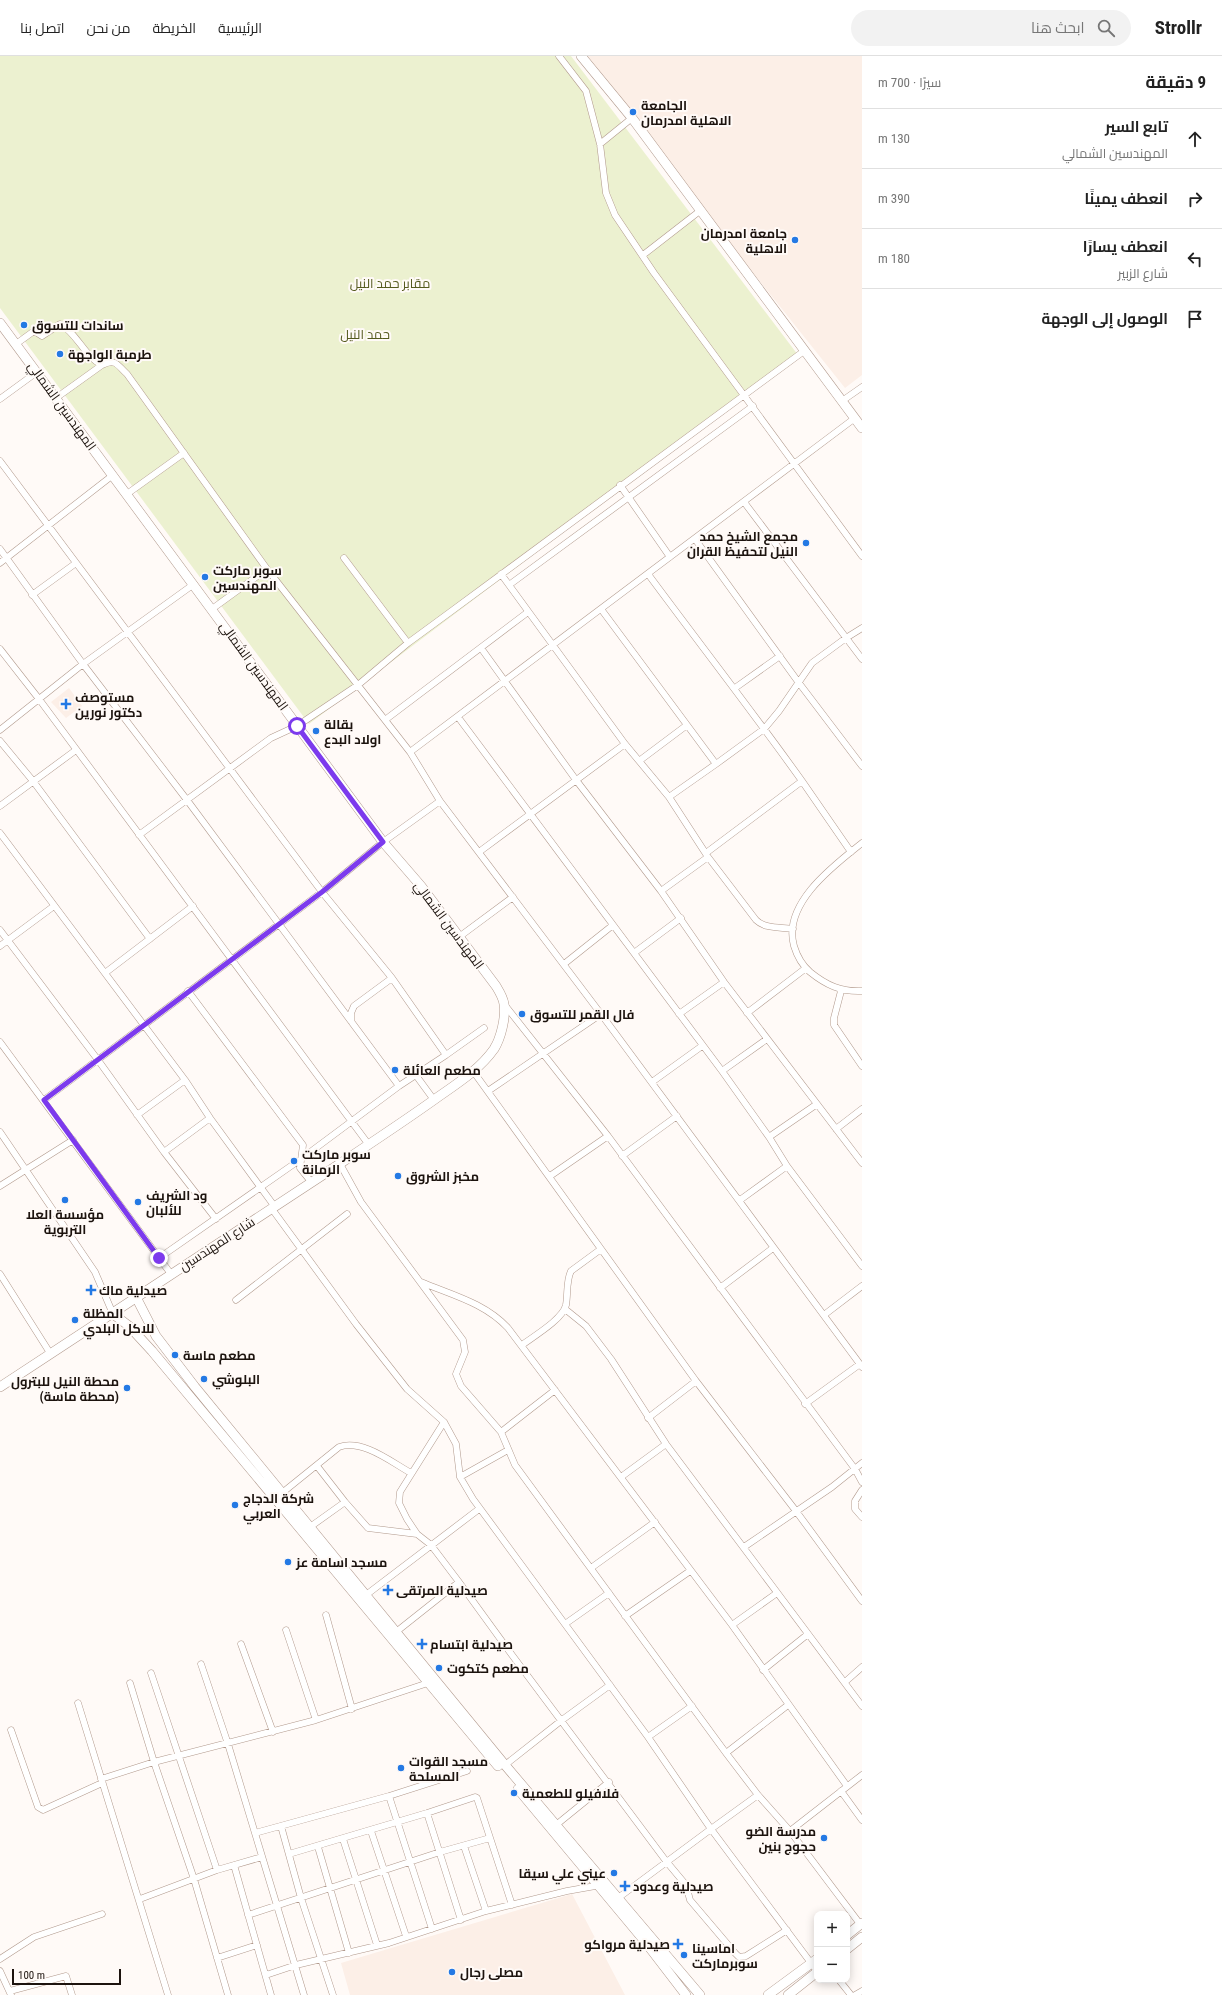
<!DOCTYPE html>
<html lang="ar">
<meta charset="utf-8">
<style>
:root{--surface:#fff;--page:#f2f2f2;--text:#222;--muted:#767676;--line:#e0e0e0}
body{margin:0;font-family:"Roboto Condensed",Cairo,sans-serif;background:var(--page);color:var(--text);direction:rtl}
.controls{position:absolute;right:12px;bottom:12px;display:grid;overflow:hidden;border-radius:8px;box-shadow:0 2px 10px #0003}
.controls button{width:36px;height:36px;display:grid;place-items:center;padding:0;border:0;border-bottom:1px solid var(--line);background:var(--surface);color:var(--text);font:20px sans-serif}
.scale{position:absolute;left:12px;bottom:10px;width:109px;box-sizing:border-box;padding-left:4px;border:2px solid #1c130e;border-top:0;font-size:11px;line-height:14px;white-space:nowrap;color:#1c130e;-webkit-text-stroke:3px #fffaf7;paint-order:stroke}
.stop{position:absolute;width:12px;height:12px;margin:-9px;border:3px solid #7c3aed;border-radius:50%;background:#fff}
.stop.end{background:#7c3aed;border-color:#fff;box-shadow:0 1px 4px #0008}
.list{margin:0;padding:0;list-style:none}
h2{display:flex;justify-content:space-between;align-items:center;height:52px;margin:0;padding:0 16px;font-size:17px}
h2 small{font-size:13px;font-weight:400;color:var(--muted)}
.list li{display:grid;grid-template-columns:26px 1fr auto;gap:12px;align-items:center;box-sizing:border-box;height:60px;padding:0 16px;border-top:1px solid var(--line)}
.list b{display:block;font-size:15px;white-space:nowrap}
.list p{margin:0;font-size:13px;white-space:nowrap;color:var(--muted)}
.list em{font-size:13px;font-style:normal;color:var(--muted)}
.icon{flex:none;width:22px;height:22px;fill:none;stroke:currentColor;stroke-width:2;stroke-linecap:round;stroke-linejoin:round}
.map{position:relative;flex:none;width:862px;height:1939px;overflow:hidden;direction:ltr}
header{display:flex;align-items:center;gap:24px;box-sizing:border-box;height:56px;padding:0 20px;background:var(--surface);border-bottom:1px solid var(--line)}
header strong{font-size:19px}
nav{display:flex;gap:22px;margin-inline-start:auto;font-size:14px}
.search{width:280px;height:36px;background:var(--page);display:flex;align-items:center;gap:10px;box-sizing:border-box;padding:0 14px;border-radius:22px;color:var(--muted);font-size:15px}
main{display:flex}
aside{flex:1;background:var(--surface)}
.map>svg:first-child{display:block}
</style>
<header>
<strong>Strollr</strong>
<div class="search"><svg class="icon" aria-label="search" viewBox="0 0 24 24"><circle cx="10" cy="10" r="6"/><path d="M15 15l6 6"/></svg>ابحث هنا</div>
<nav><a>الرئيسية</a><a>الخريطة</a><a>من نحن</a><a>اتصل بنا</a></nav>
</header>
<main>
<aside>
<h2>9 دقيقة<small>سيرًا · 700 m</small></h2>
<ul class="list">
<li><svg class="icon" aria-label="ahead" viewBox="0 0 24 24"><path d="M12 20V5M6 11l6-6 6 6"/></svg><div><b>تابع السير</b><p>المهندسين الشمالي</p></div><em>130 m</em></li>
<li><svg class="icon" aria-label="right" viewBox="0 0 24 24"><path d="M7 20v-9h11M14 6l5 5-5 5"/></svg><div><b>انعطف يمينًا</b></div><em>390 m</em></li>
<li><svg class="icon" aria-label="left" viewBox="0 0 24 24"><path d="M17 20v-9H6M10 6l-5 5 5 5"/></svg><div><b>انعطف يسارًا</b><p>شارع الزبير</p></div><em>180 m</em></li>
<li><svg class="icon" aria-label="arrive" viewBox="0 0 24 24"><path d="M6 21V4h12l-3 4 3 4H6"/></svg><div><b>الوصول إلى الوجهة</b></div></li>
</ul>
</aside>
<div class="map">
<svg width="862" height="1939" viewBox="0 0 862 1939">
<rect width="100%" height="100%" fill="#fffaf7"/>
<path fill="#fcefe7" d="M 580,0 L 862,0 L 862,319 L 845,332 Z
M 69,632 L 82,650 L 66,662 L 51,646 Z
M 572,1838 L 625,1939 L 350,1939 L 341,1907 Z"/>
<path fill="#ecf1d0" d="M 0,0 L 571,0 L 798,299 L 309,668 L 0,252 Z"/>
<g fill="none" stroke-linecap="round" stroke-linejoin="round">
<g stroke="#b1998c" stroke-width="7">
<path id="street" d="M 559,0 L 586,35 L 600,88 L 606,137 L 615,159 L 654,217 L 862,500
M 600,88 L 632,62
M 643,199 L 701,154
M 16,288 L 34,275 L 42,280 L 60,268 C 77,277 84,300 102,309 C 116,302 117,309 127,318 L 267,513 L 385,664 L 410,696 L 440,745 L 601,958
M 56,342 L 102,309
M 0,343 L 37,316
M 842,345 L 862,331
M 0,405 L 322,836 L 392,922 L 446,999
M 620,429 L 670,501
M 127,438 L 184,397
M 744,446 L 862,603
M 695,483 L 799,627 L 862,710
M 0,493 L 83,608 L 187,744 L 399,1030
M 344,502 L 408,587
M 0,507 L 113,419
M 501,518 L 625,688 L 669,741 L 708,801 L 756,864 C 765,873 781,871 793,873
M 648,518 C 699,587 752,655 802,725
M 509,529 L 753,350
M 32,539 L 76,507
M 212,553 L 267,513
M 601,553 L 716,708 L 669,741
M 481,592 L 576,724 L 661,835 L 724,926 L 862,1107
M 0,593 L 39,643 L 369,1089
M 735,632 L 780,600
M 458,661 L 722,1015 L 769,1081 L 787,1110 L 862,1210
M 385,664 L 528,556
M 0,674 L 83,608 L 194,528
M 0,685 L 33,725 L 150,883
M 410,696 L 855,362
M 639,705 L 687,669
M 716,708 L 764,673 L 779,655 L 812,607 L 846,582 L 862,572
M 0,750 L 76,694
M 0,777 L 185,1024 L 210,1062 L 275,1151
M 139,779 L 271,682 L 297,670 L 358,629 L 408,587 L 453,554 L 804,295
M 862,787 C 833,810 782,848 794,890 C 797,900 802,909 810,916 C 826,929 841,936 862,935
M 479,796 L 625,688
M 706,797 L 802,725 L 851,796
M 661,835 L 708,801
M 0,874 L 98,1004 L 164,1096 L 216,1163
M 459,881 L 513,841
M 0,890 L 54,850
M 634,897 L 681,862
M 564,908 L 613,869
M 105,917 L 193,850
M 188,935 L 303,1089 L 300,1112 L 312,1127
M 841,935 L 834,962 L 834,969 L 862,1010
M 504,948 L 608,1080 L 855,1413 L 862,1426
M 747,957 L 806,912
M 679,958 L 724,926
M 351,965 L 351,957 L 354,950 L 392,922
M 0,986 L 171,1218
M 473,1015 L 696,1325 L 796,1455 L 862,1545
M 722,1015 L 767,983
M 415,1018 L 434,1044
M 652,1026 L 702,990
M 488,1035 L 601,958 L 862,1311
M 44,1044 L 322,836 L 383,786 L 440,745
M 137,1059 L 185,1024
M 836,1073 L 862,1053
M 0,1076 L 95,1216 L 113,1258
M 769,1081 L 817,1048
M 164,1096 L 210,1062
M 622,1100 L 677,1060
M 340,1108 L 361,1146 L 463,1284 L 465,1296 L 456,1318 L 461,1330 L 501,1376 L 515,1409 L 726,1697 L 758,1739 L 790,1775 L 860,1868
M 550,1120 L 608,1080
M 0,1130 L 73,1084
M 740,1144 L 787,1110
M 272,1153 L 356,1268 L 407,1333 L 444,1366 L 456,1388 L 460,1421 L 473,1443 L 648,1681 L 711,1773 L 758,1739
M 159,1202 L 301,1103 L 399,1030 L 446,999 L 484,972
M 0,1218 L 50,1297
M 421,1226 C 452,1239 485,1247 508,1272 L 732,1569 L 847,1730
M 720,1232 L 773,1192
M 236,1244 L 347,1158
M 565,1253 L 586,1270 L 611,1303 L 666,1388 L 862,1650
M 824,1259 L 862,1230
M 522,1289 C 534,1280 563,1263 566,1249 C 568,1238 566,1225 571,1215 L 601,1193
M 805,1348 L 860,1308
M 648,1362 L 696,1325
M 444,1366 L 400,1436 L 399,1447 L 407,1463 L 417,1478 L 431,1489 L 459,1526 L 512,1599 L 666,1805 L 686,1829 L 690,1844 L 735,1897 L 739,1901 L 746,1900 L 787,1874
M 501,1376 L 555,1334
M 317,1410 L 345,1446 L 368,1472 L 417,1478
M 460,1421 L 508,1394
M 621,1421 L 666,1388
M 862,1434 L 855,1445 L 855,1453 L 862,1461
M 282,1437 L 339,1391 C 363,1383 391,1406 411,1417
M 310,1471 L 345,1446
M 744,1491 L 832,1431 L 862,1407
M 591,1512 L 655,1466
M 366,1539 L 479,1453
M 326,1559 L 352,1653
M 625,1560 L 690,1515
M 565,1568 L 609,1537
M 732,1569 L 777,1537
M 286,1574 L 316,1664
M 396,1576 L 459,1526
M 241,1588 L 273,1676
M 201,1608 L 228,1688 L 304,1939
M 763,1614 L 808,1578
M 151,1617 L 217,1814
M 845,1626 L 862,1611
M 130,1627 L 154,1706 L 194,1823 L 228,1939
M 78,1647 L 168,1939
M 11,1674 L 38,1751 L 43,1754 L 102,1727
M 648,1681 L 692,1650
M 726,1697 L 788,1649
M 505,1709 L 562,1664 L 610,1629
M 101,1723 L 154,1706 L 316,1664 L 431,1626
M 841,1735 L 862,1764
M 389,1740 L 432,1873
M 427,1757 L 461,1864
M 556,1769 L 609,1726
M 281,1770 L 301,1842 L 333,1939
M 371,1775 L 406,1880
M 790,1775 L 862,1719
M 255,1777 L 389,1740 L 467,1715
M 343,1783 L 377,1889
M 464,1790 L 486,1855
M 318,1791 L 349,1897
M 289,1798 L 427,1757 L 475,1741 L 477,1742 L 512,1849
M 234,1809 L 271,1939
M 618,1842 L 711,1773 L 817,1915
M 140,1843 L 217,1814 L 262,1801
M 248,1859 L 440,1796 L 490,1782
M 217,1902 L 257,1889
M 0,1903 L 34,1881 L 102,1858
M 0,1915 L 11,1939
M 266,1919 L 296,1909 L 389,1887 L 486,1855 L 567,1835 L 601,1829
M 839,1924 L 851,1939
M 10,1935 L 66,1920 L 72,1939
M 855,1939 L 862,1935"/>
</g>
<g stroke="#b1998c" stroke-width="10">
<path id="secondary" d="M 581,0 L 632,62 L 862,372
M 0,267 L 383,786 L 421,830 L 496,930 C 499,935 503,941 504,948 C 506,961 501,982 494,993 C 480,1013 458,1027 438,1041 C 406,1064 374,1085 341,1107 C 228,1182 113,1256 0,1331
M 137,1243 L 156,1280 L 195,1331 L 505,1709 L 700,1939
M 113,1258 L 129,1270 L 152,1295 L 498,1710
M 518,1733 L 643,1883 L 686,1939
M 847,1879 L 862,1867
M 847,1893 L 862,1881
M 768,1939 L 817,1903
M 788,1939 L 817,1916"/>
</g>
<use href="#street" stroke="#fff" stroke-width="6"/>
<use href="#secondary" stroke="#fff" stroke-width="9"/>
</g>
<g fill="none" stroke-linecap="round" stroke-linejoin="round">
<path stroke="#7c3aed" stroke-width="5" d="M 159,1202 L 44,1044 L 322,836 L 383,786 L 297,670"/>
</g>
<g fill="#2479e4" stroke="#fffaf7" stroke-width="1.5">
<circle cx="633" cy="56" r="4"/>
<circle cx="795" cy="184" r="4"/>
<circle cx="24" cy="269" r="4"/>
<circle cx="60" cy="298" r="4"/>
<circle cx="806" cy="487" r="4"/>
<circle cx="205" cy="521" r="4"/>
<path d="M64 642h4v4h4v4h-4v4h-4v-4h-4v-4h4z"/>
<circle cx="316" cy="675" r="4"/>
<circle cx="522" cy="958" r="4"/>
<circle cx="395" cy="1014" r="4"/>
<circle cx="294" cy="1105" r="4"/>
<circle cx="398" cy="1120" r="4"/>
<circle cx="65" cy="1144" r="4"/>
<circle cx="138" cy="1146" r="4"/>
<path d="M89 1228h4v4h4v4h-4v4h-4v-4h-4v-4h4z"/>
<circle cx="75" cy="1264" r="4"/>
<circle cx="175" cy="1299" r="4"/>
<circle cx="204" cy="1323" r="4"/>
<circle cx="127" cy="1332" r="4"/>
<circle cx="235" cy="1449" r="4"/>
<circle cx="288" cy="1506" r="4"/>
<path d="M386 1528h4v4h4v4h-4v4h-4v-4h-4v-4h4z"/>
<path d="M420 1582h4v4h4v4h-4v4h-4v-4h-4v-4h4z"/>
<circle cx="439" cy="1612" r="4"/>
<circle cx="401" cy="1712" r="4"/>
<circle cx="514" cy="1737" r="4"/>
<circle cx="824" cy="1782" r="4"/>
<circle cx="614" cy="1817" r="4"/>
<path d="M623 1824h4v4h4v4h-4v4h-4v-4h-4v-4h4z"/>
<path d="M676 1882h4v4h4v4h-4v4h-4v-4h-4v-4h4z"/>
<circle cx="684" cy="1899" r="4"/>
<circle cx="452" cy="1916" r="4"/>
</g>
<g text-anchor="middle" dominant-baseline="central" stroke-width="4" stroke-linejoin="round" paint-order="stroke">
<g font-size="13" font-weight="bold" fill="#1c130e" stroke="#fffaf7" text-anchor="start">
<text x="641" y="49">الجامعة<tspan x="641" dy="15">الاهلية امدرمان</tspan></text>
<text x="787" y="177" text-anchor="end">جامعة امدرمان<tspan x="787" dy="15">الاهلية</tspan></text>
<text x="32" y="269">ساندات للتسوق</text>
<text x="68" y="298">طرمبة الواجهة</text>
<text x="798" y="480" text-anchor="end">مجمع الشيخ حمد<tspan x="798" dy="15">النيل لتحفيظ القران</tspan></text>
<text x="213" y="514">سوبر ماركت<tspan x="213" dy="15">المهندسين</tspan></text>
<text x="75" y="641">مستوصف<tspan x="75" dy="15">دكتور نورين</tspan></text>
<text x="324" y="668">بقالة<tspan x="324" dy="15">اولاد البدع</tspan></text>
<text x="530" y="958">فال القمر للتسوق</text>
<text x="403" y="1014">مطعم العائلة</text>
<text x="302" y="1098">سوبر ماركت<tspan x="302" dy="15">الرمانة</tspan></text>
<text x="406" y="1120">مخبز الشروق</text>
<text x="146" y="1139">ود الشريف<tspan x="146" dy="15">للألبان</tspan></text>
<text x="65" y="1158" text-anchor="middle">مؤسسة العلا<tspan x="65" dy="15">التربوية</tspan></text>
<text x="99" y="1234">صيدلية ماك</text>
<text x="83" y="1257">المظلة<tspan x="83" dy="15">للاكل البلدي</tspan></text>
<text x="183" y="1299">مطعم ماسة</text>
<text x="212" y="1323">البلوشي</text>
<text x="119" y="1325" text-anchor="end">محطة النيل للبترول<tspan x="119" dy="15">(محطة ماسة)</tspan></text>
<text x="243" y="1442">شركة الدجاج<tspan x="243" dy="15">العربي</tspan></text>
<text x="296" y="1506">مسجد اسامة عز</text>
<text x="396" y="1534">صيدلية المرتقى</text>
<text x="430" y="1588">صيدلية ابتسام</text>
<text x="447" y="1612">مطعم كتكوت</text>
<text x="409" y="1705">مسجد القوات<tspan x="409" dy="15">المسلحة</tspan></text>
<text x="522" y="1737">فلافيلو للطعمية</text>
<text x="816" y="1775" text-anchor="end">مدرسة الضو<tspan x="816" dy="15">حجوج بنين</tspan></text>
<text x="606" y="1817" text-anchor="end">عيني علي سيقا</text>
<text x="633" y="1830">صيدلية وعدود</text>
<text x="670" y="1888" text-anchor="end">صيدلية مرواكو</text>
<text x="692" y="1892">اماسينا<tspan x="692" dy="15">سوبرماركت</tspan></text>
<text x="460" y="1916">مصلى رجال</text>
</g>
<g font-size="13" fill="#555a1e" stroke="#fffaf7">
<text x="390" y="227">مقابر حمد النيل</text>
<text x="365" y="278">حمد النيل</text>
</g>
<g font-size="13" fill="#1c130e" stroke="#fffaf7">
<text transform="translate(62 350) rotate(54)">المهندسين الشمالي</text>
<text transform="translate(254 610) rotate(54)">المهندسين الشمالي</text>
<text transform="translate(449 869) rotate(53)">المهندسين الشمالي</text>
<text transform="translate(217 1188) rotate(-33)">شارع المهندسين</text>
</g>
</g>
</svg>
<div class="controls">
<button>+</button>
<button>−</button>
</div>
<div class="scale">100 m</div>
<div class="stop" style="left:297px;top:670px"></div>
<div class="stop end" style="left:159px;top:1202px"></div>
</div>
</main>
